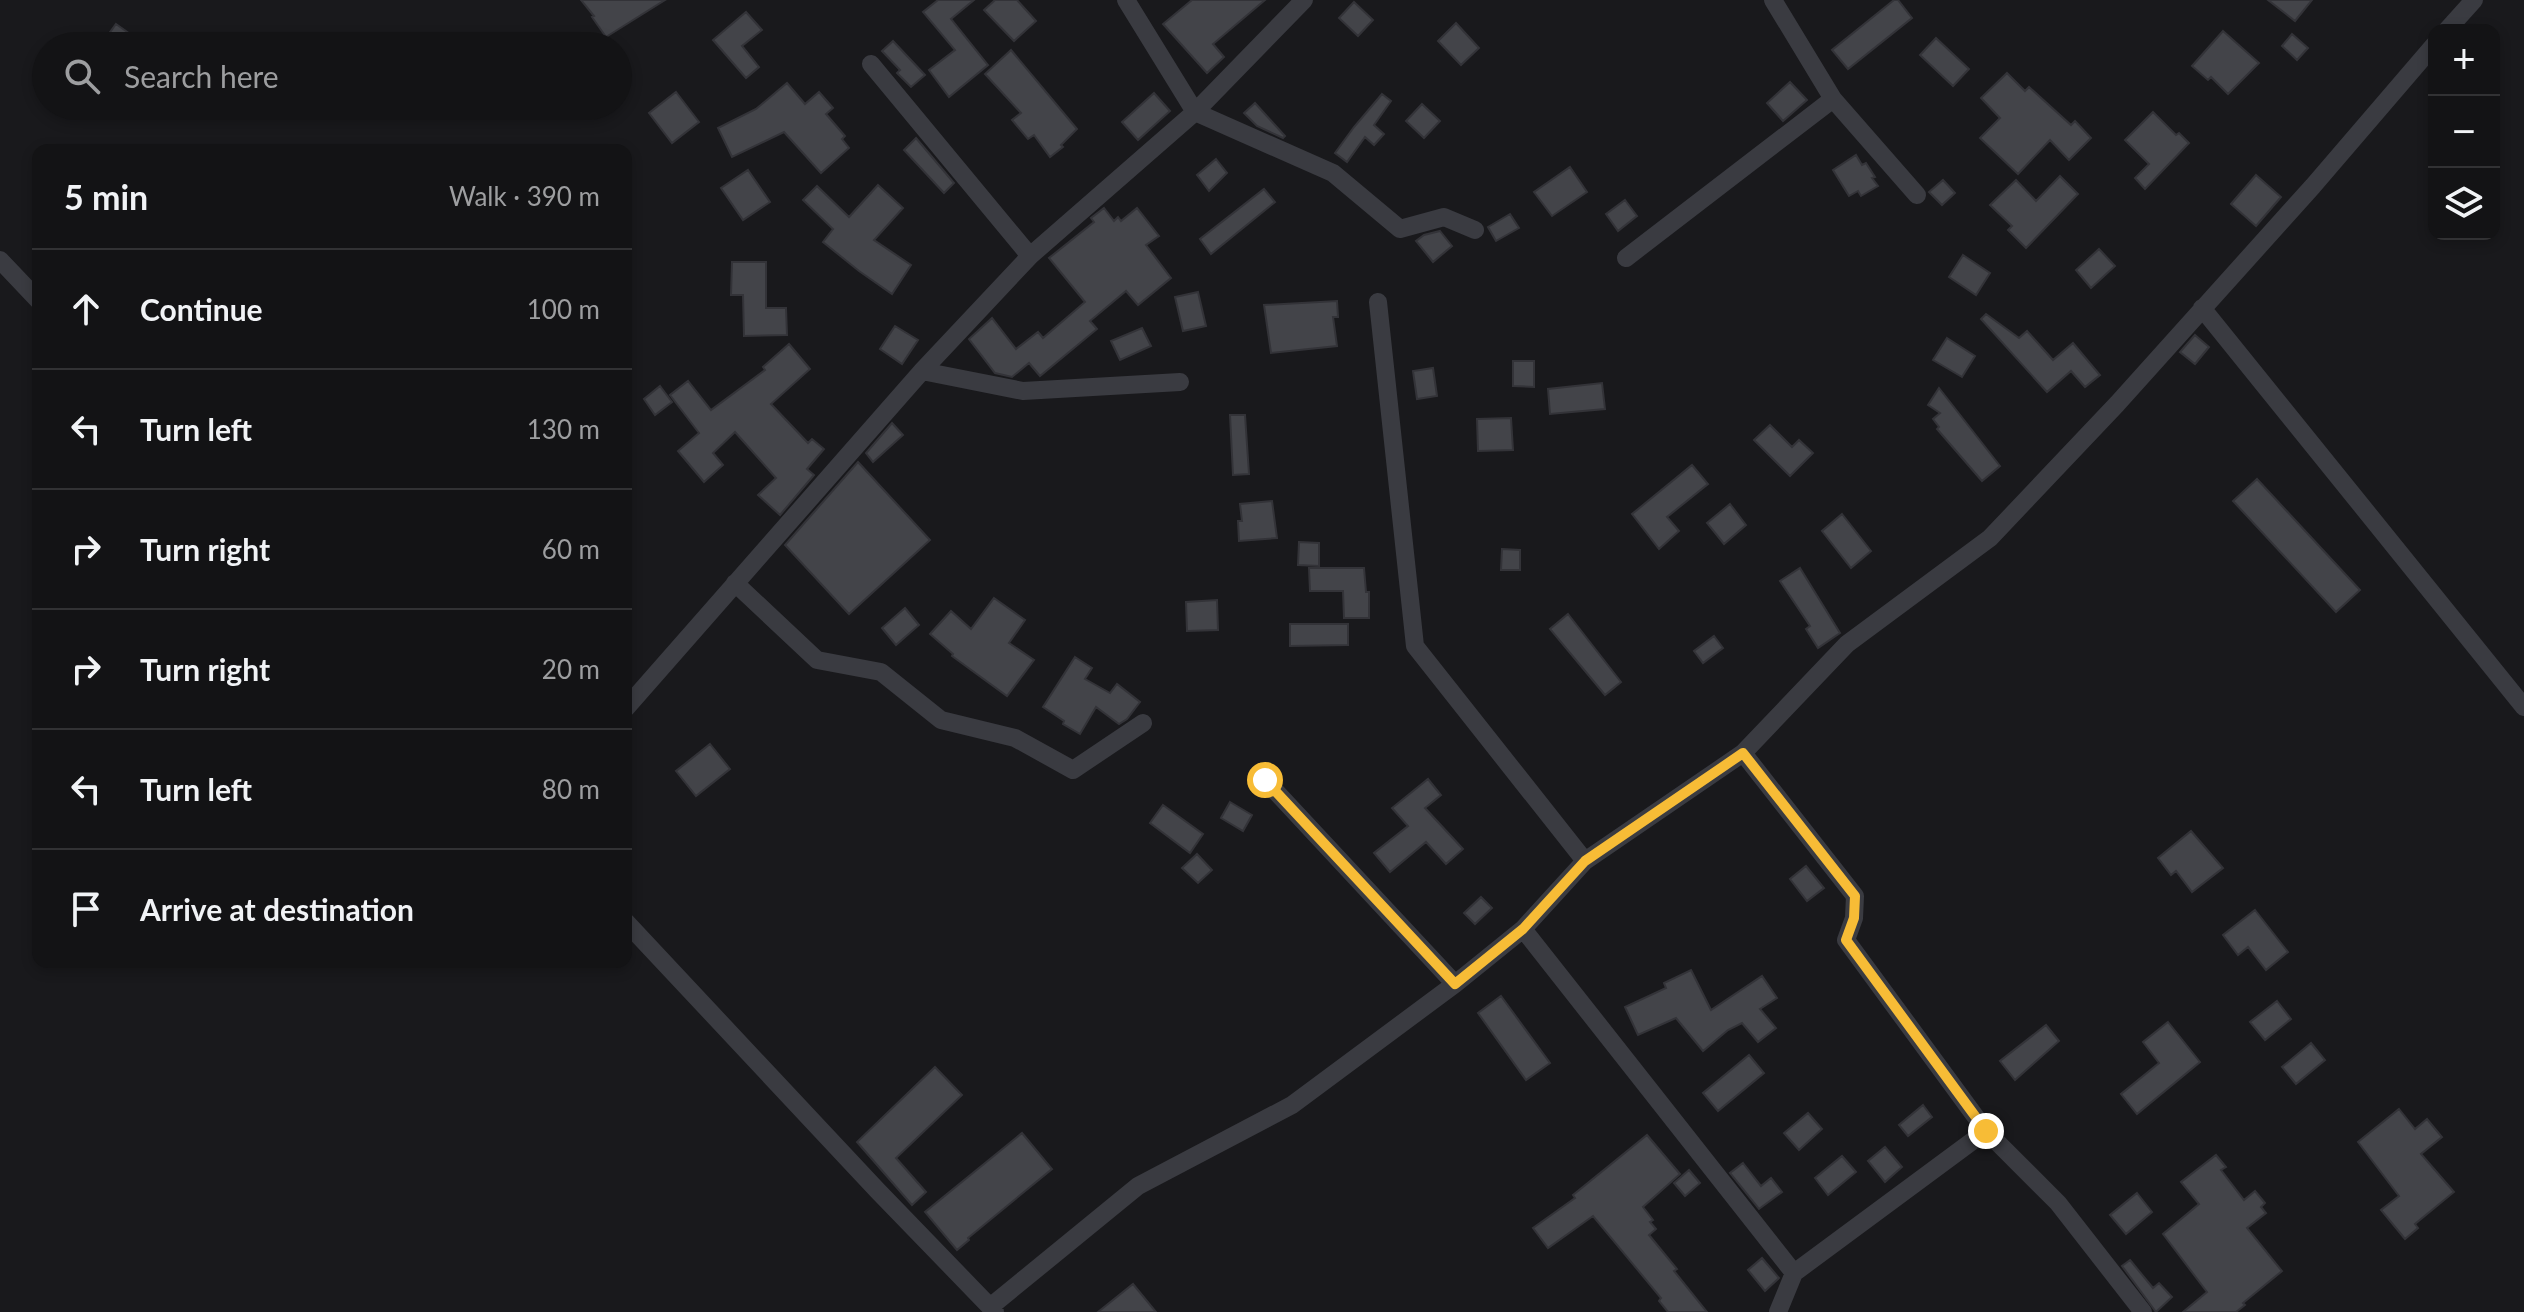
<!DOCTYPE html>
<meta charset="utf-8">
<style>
:root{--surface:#131315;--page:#202022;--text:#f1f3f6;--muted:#9d9ea0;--line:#323234}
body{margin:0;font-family:Lato,sans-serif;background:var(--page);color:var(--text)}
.controls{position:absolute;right:24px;top:24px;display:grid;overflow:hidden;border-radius:16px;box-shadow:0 4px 12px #0003}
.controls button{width:72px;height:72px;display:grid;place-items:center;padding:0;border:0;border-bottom:2px solid var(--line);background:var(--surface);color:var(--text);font:40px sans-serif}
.stop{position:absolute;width:24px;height:24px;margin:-18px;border:6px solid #f7bc36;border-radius:50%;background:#fff}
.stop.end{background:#f7bc36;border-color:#fff;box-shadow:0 2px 8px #0008}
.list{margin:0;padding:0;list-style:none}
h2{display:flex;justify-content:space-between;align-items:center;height:104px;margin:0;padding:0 32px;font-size:34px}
h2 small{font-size:26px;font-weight:400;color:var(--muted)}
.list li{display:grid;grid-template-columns:52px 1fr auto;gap:24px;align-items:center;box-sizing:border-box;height:120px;padding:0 32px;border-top:2px solid var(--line)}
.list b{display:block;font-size:30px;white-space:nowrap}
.list em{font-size:26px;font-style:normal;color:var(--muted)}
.icon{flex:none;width:44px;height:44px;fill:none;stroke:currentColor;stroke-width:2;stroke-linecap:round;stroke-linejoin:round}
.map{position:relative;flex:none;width:2524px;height:1312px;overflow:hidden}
.search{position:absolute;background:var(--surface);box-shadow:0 4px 12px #0003;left:32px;top:32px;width:600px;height:88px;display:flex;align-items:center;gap:20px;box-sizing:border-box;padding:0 28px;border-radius:44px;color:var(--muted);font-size:30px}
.panel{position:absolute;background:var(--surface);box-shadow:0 4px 12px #0003;left:32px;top:144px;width:600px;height:824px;border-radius:16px}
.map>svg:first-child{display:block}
</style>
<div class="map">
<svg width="2524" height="1312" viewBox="0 0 2524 1312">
<rect width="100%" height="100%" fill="#19191c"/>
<path fill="#434449" stroke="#333338" stroke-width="2" d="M 581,0 L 665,0 L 606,37 L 592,17 L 594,16 Z
M 938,0 L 974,0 L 951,19 L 988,65 L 949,97 L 929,70 L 955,50 L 923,12 Z
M 995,0 L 1017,0 L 1036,21 L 1014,41 L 984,10 Z
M 1192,0 L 1265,0 L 1213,44 L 1224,57 L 1207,73 L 1163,24 Z
M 1894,0 L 1898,0 L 1912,18 L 1848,69 L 1832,50 Z
M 2268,0 L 2312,0 L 2295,21 Z
M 1354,2 L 1373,20 L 1358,36 L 1339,18 Z
M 746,12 L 762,30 L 742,46 L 759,67 L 746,78 L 713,40 Z
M 1456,23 L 1479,48 L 1461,65 L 1438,41 Z
M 116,24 L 147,46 L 100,46 Z
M 2223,31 L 2259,63 L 2228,94 L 2211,77 L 2208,80 L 2192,66 Z
M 2292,34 L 2308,48 L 2297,60 L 2282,46 Z
M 1936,38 L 1969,69 L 1953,86 L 1920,55 Z
M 893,41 L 925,75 L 911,87 L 897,73 L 900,70 L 882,51 Z
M 1011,50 L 1077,129 L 1061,145 L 1063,147 L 1050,157 L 1034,135 L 1028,139 L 1012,120 L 1021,113 L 985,74 Z
M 2007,73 L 2025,91 L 2029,87 L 2071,125 L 2075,121 L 2091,138 L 2069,160 L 2050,140 L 2018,174 L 1980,138 L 2000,118 L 1981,98 Z
M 1790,82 L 1807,100 L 1783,121 L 1767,103 Z
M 787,83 L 805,104 L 819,92 L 833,108 L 826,114 L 845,136 L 842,139 L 849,148 L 821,173 L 784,132 L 732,157 L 718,128 L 756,109 Z
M 676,92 L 699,122 L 672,143 L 649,113 Z
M 1154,93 L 1170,111 L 1138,140 L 1122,122 Z
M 1382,94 L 1391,101 L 1374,125 L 1384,134 L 1374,145 L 1365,137 L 1347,162 L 1335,153 L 1354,127 Z
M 1255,103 L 1285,136 L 1283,138 L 1257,126 L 1244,113 Z
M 1422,104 L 1440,121 L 1424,138 L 1406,121 Z
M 2153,112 L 2176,135 L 2179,133 L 2189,143 L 2145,189 L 2135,178 L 2149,164 L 2125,140 Z
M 916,138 L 954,183 L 944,193 L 904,150 Z
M 1856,155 L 1862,165 L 1866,163 L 1875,177 L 1872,178 L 1878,186 L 1861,196 L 1858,191 L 1849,196 L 1833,170 Z
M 1216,159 L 1227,173 L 1209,191 L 1197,175 Z
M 1570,167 L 1587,192 L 1552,216 L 1534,192 Z
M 748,170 L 770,202 L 743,220 L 721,188 Z
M 2256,175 L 2281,197 L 2256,226 L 2231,204 Z
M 2060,176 L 2078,194 L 2026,248 L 2008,230 L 2012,226 L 1990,205 L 2016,180 L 2036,201 Z
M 1943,180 L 1955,193 L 1942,205 L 1929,192 Z
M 878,185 L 903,208 L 874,240 L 911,265 L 892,294 L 859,271 L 823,242 L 833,229 L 803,200 L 817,186 L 849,217 Z
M 1264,189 L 1275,202 L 1211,254 L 1200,239 Z
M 1625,200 L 1637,216 L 1618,231 L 1606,214 Z
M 1104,208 L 1114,221 L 1118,217 L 1121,221 L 1137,208 L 1159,236 L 1146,245 L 1171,278 L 1138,305 L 1126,291 L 1090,321 L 1097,329 L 1040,376 L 1029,363 L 1012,377 L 995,373 L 969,339 L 992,318 L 1016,349 L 1038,332 L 1043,338 L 1085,302 L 1049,258 L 1094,222 L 1091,218 Z
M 1510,214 L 1519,228 L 1496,241 L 1488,227 Z
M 1440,231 L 1452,246 L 1433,262 L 1416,241 L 1424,235 Z
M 2099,249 L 2115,266 L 2091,288 L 2076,270 Z
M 1963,255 L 1990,273 L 1976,295 L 1949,277 Z
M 732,262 L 766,262 L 766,308 L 786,308 L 787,335 L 744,336 L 743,295 L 731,295 Z
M 1198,292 L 1206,326 L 1183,331 L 1175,297 Z
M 1337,301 L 1338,317 L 1333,317 L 1337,346 L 1271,353 L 1264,305 Z
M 1986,314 L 2019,338 L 2027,331 L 2053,360 L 2073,343 L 2100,375 L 2085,387 L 2071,371 L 2047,392 L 1981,319 Z
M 895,326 L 918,340 L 902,364 L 880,349 Z
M 1142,328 L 1151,346 L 1120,360 L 1111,341 Z
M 2195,335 L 2209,347 L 2195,364 L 2180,352 Z
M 1947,338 L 1975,356 L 1962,377 L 1933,360 Z
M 789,344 L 810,369 L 771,404 L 808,443 L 812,439 L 824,449 L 807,469 L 814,475 L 780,515 L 758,495 L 776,478 L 735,432 L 713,453 L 723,465 L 704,482 L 678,451 L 699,433 L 670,395 L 688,381 L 711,410 L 765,370 L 763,367 Z
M 1513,361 L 1534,361 L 1534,387 L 1513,386 Z
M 1433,368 L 1437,396 L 1417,399 L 1413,371 Z
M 1602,383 L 1605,409 L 1550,414 L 1548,389 Z
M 660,386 L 672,402 L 655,415 L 644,399 Z
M 1939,388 L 2000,466 L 1982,481 L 1937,429 L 1939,427 L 1933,419 L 1940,413 L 1928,405 Z
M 1230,415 L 1245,415 L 1249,474 L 1233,475 Z
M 1511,418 L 1513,450 L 1478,451 L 1477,419 Z
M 892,423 L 903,435 L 873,462 L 866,453 Z
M 1770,425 L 1792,447 L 1799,440 L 1813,453 L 1790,476 L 1754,440 Z
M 858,462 L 930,540 L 849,614 L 785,545 Z
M 1692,465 L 1708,484 L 1667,517 L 1679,531 L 1659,549 L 1632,514 Z
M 2257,479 L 2360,590 L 2336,612 L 2233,501 Z
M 1272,501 L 1277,538 L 1239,541 L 1238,521 L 1242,521 L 1240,504 Z
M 1730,504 L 1746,525 L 1724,544 L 1707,523 Z
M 1842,514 L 1871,551 L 1851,568 L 1822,531 Z
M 1299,542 L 1319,543 L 1319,566 L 1298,565 Z
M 1502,549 L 1520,550 L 1520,570 L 1501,570 Z
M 1309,568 L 1364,568 L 1366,592 L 1369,592 L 1369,618 L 1344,618 L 1343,591 L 1310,591 Z
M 1800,568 L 1840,633 L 1818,648 L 1806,629 L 1810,626 L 1780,581 Z
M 994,598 L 1025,620 L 1009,643 L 1034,660 L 1007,696 L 952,656 L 953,654 L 930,634 L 951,611 L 971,629 Z
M 1217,600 L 1218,630 L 1187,631 L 1186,602 Z
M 905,608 L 919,625 L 896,645 L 882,628 Z
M 1568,614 L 1621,682 L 1605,695 L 1550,629 Z
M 1290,624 L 1348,624 L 1348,645 L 1290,646 Z
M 1714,636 L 1723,648 L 1703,663 L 1694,651 Z
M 1075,657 L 1092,668 L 1085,679 L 1110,693 L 1117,684 L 1140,702 L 1127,719 L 1119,724 L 1096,707 L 1080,734 L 1063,724 L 1064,721 L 1043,707 Z
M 710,744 L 730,769 L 696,796 L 676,771 Z
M 1428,779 L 1441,795 L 1425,808 L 1463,849 L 1446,864 L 1426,842 L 1390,872 L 1374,853 L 1408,826 L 1392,808 Z
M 1230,802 L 1252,815 L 1243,831 L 1221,818 Z
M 1163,805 L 1203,834 L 1190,853 L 1150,823 Z
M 2191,831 L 2223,868 L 2192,892 L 2176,871 L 2171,875 L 2158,858 Z
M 1197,854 L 1212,870 L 1198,883 L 1182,868 Z
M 1806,866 L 1824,888 L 1807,901 L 1790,879 Z
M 1481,897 L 1492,908 L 1475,924 L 1464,913 Z
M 2255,910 L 2288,952 L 2266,970 L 2248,947 L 2238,955 L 2223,935 Z
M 1691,970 L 1711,1010 L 1762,976 L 1777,998 L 1760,1009 L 1776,1028 L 1758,1042 L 1742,1023 L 1728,1030 L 1703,1051 L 1676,1018 L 1638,1035 L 1625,1007 L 1666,988 L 1664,983 Z
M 1501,996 L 1550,1063 L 1526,1080 L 1478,1013 Z
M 2277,1001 L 2291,1019 L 2265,1040 L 2250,1022 Z
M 2168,1022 L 2200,1062 L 2137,1114 L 2121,1094 L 2159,1063 L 2143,1042 Z
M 2046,1025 L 2059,1041 L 2015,1080 L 2000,1061 Z
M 2311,1043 L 2325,1060 L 2296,1084 L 2282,1067 Z
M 1749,1055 L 1764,1073 L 1718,1111 L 1703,1093 Z
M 935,1067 L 962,1095 L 896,1158 L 926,1192 L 912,1205 L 857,1142 Z
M 1923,1105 L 1932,1117 L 1908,1136 L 1899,1125 Z
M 2399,1109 L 2415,1129 L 2427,1119 L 2442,1137 L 2421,1154 L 2454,1192 L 2415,1224 L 2418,1228 L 2405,1239 L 2381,1210 L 2399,1196 L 2358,1142 Z
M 1808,1113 L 1822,1129 L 1799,1150 L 1784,1133 Z
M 1022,1133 L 1052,1169 L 968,1238 L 969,1240 L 957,1250 L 925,1212 Z
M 1647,1135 L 1680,1174 L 1643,1207 L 1653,1220 L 1650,1222 L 1656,1229 L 1649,1235 L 1677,1269 L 1674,1271 L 1707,1312 L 1668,1312 L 1659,1301 L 1661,1298 L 1593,1216 L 1548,1248 L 1533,1228 L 1575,1198 L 1573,1195 Z
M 1885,1147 L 1902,1167 L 1885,1182 L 1868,1161 Z
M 2216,1155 L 2226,1167 L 2221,1170 L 2244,1200 L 2255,1191 L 2265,1203 L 2261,1207 L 2266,1213 L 2247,1228 L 2282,1271 L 2243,1303 L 2245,1305 L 2236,1312 L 2183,1312 L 2207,1292 L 2163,1234 L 2199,1204 L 2181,1182 Z
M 1842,1156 L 1856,1172 L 1828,1195 L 1815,1178 Z
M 1743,1163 L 1761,1186 L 1771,1178 L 1782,1192 L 1759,1209 L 1730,1173 Z
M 1689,1170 L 1700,1183 L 1685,1196 L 1674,1183 Z
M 2137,1193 L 2152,1212 L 2126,1234 L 2110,1215 Z
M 1762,1258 L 1779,1278 L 1765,1291 L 1748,1270 Z
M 2130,1260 L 2153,1288 L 2159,1283 L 2172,1297 L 2156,1312 L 2122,1266 Z
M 1133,1284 L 1156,1312 L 1098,1312 Z"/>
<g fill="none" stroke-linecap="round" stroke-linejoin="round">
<path stroke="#3a3b41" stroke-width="18" d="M 1126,0 L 1195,112 L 1333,173 L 1400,229 L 1444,217 L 1475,230
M 2447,30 L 2474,0
M 871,64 L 1030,256
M 1833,99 L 1917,195
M 1626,258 L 1833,99 L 1773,0
M 0,260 L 38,300
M 1378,302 L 1415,646 L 1585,861
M 2202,308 L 2524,707
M 922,371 L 1023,391 L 1180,382
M 735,583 L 817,660 L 881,672 L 941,720 L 1015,738 L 1073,770 L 1143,723
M 626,708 L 922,371 L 1030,256 L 1195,112 L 1304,0
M 1743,753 L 1855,896 L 1854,918 L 1846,940 L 1986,1131 L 2058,1203 L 2143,1312
M 1265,780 L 1455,984
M 626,922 L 877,1190 L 995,1312
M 1523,929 L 1794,1273
M 990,1307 L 1138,1186 L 1292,1105 L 1455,984 L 1523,929 L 1585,861 L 1743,753 L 1847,644 L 1990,538 L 2117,404 L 2313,186 L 2434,45
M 1778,1312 L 1794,1273 L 1986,1131"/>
</g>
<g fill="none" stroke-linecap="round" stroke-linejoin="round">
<path stroke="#f7bc36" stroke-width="10" d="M 1265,780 L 1455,984 L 1523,929 L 1585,861 L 1743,753 L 1855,896 L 1854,918 L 1846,940 L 1986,1131"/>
</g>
</svg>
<div class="controls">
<button>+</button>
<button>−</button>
<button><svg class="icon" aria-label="layers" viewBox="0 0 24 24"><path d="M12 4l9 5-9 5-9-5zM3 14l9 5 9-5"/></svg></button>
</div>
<div class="stop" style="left:1265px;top:780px"></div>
<div class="stop end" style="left:1986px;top:1131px"></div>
<div class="search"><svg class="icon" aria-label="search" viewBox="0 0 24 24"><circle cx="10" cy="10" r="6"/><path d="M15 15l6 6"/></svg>Search here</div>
<section class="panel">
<h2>5 min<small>Walk · 390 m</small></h2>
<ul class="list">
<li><svg class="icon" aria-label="ahead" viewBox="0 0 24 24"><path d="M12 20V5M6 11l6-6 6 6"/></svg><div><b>Continue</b></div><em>100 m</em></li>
<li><svg class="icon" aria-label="left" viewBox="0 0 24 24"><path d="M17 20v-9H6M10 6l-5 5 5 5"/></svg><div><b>Turn left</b></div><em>130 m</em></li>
<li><svg class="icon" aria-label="right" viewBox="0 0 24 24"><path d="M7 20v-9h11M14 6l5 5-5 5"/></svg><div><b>Turn right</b></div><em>60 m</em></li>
<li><svg class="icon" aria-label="right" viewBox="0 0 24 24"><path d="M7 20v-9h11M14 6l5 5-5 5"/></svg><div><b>Turn right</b></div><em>20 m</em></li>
<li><svg class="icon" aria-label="left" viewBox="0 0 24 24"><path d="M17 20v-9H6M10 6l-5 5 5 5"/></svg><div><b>Turn left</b></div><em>80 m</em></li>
<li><svg class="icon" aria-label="arrive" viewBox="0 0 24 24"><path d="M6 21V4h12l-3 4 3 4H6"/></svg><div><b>Arrive at destination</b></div></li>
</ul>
</section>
</div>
